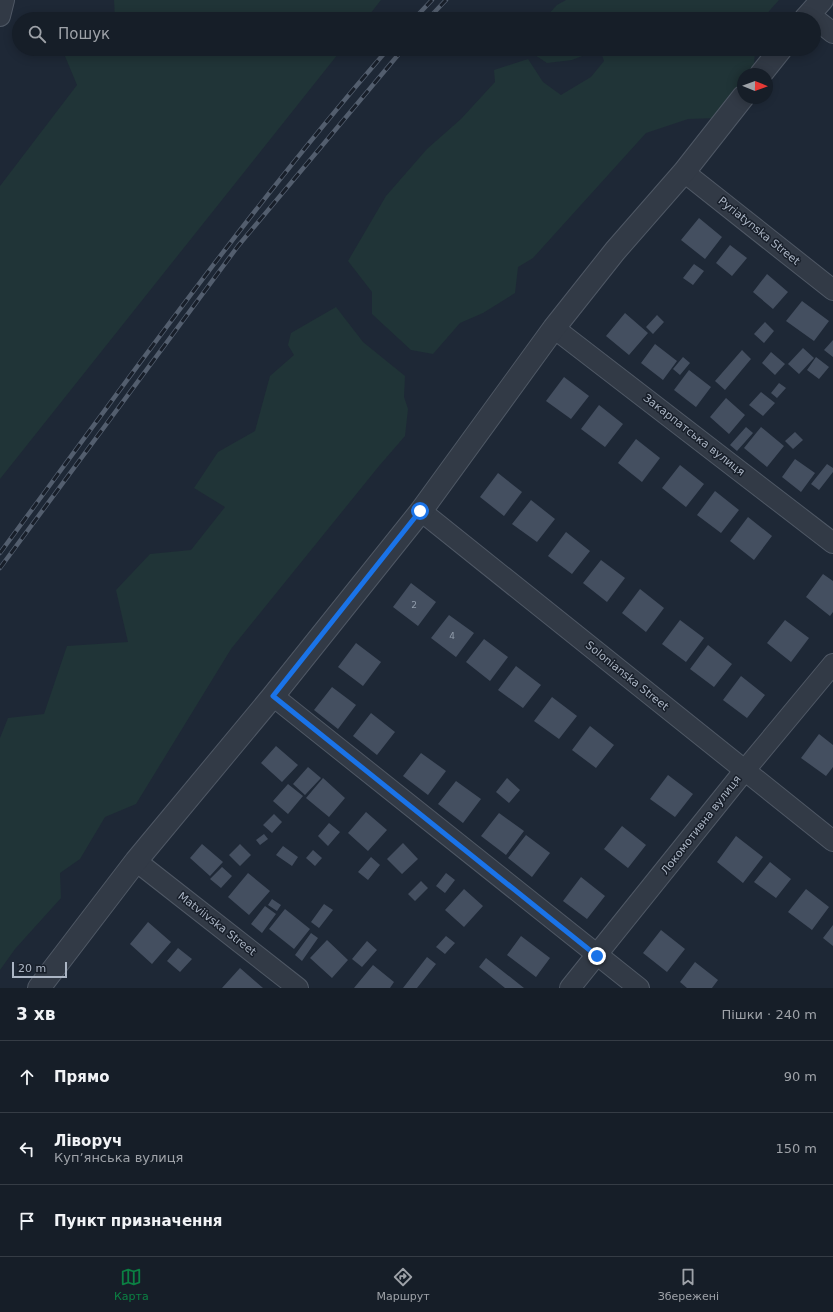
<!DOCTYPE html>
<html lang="uk">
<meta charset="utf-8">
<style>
:root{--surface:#161e28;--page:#232b34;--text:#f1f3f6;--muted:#9ea2a8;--line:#353c45;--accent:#0b8043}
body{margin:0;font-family:"DejaVu Sans",sans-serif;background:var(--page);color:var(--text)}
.compass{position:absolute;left:737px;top:68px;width:36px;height:36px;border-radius:50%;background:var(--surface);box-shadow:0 2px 10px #0003;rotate:91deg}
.scale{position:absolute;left:12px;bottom:10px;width:55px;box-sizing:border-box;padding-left:4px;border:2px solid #abb5c4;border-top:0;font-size:11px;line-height:14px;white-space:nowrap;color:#abb5c4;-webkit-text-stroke:3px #181f2a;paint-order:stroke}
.stop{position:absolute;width:12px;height:12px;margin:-9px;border:3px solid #1a73e8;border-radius:50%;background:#fff}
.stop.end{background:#1a73e8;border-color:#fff;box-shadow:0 1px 4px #0008}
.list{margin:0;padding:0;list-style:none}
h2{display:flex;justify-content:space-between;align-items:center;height:52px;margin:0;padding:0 16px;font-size:17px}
h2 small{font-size:13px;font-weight:400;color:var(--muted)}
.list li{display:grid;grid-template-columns:26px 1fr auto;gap:12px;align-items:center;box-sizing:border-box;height:72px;padding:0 16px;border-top:1px solid var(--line)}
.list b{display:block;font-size:15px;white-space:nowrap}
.list p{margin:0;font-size:13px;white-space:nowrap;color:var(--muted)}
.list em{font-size:13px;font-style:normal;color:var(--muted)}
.icon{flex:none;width:22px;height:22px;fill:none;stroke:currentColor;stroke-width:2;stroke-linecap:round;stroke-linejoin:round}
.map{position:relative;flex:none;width:833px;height:988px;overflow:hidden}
.search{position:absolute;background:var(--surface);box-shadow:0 2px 10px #0003;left:12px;right:12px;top:12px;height:44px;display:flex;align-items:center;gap:10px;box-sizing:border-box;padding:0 14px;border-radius:22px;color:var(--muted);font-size:15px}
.sheet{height:268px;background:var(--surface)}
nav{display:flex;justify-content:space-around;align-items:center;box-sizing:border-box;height:56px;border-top:1px solid var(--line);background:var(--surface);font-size:11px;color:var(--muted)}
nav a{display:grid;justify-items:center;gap:2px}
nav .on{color:var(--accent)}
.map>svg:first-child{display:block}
</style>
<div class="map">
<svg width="833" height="988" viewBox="0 0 833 988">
<rect width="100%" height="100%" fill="#1e2836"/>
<path fill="#203437" d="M 114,0 L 381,0 L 366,19 L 115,19 Z
M 566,0 L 779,0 L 762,19 L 544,19 L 557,5 Z
M 62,49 L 342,49 L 0,479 L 0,186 L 77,85 Z
M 532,49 L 755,49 L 754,67 L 749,74 L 743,74 L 743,82 L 717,118 L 688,119 L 646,133 L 533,258 L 518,267 L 515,293 L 483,313 L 460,323 L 433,354 L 411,350 L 372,314 L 372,292 L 348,261 L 386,196 L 427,149 L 461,119 L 495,82 L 494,70 L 528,59 L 543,82 L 561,95 L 591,77 L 604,61 L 600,49 L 572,60 L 547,63 L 532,53 Z
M 336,307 L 363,342 L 405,376 L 404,397 L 408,409 L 405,436 L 379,466 L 231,649 L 136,804 L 105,817 L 80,859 L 60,873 L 61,898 L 15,949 L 0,970 L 0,738 L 8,718 L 44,714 L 67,646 L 128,642 L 116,590 L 150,554 L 191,550 L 225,507 L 194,488 L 218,452 L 255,431 L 270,376 L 294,355 L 288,345 L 291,333 Z"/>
<path fill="#444f60" d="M 699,218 L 722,237 L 705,259 L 681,240 Z
M 730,245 L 747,258 L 732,276 L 716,263 Z
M 694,264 L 704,271 L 693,285 L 683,278 Z
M 767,274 L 788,292 L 773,309 L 753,292 Z
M 802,301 L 829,321 L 814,341 L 786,321 Z
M 625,313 L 648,333 L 629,355 L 606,336 Z
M 657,315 L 664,322 L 653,334 L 646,327 Z
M 765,322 L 774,331 L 764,343 L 754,334 Z
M 833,340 L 833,357 L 824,350 Z
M 655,344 L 677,361 L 663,380 L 641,363 Z
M 803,348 L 814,358 L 799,374 L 788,364 Z
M 742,350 L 751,359 L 725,390 L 715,381 Z
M 771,352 L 785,364 L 775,375 L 762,363 Z
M 683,357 L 690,363 L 680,375 L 673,369 Z
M 816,357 L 829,367 L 819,379 L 807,370 Z
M 689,370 L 711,387 L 696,407 L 674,390 Z
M 564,377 L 589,396 L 571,419 L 546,401 Z
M 779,383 L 786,388 L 777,398 L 771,393 Z
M 761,392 L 775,403 L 763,416 L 749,405 Z
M 726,398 L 745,415 L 729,434 L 710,417 Z
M 599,405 L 623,424 L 605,447 L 581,429 Z
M 746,427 L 753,433 L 737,451 L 730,445 Z
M 761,427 L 784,446 L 767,467 L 744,448 Z
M 795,432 L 803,440 L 793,449 L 785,441 Z
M 636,439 L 660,458 L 642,482 L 618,463 Z
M 795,459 L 815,473 L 801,492 L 782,477 Z
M 827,464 L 833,468 L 833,472 L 819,490 L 811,484 Z
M 680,465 L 704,484 L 686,507 L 662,488 Z
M 498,473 L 522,492 L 504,516 L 480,497 Z
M 715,491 L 739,510 L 721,533 L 697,515 Z
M 531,500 L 555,519 L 537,542 L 512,524 Z
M 748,517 L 772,536 L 754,560 L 730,541 Z
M 566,532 L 590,551 L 572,574 L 548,556 Z
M 601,560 L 625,578 L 607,602 L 583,583 Z
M 823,574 L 833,581 L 833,612 L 830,616 L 806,597 Z
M 411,583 L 436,602 L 418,626 L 393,607 Z
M 640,589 L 664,608 L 646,632 L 622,613 Z
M 449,615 L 474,633 L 456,657 L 431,638 Z
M 680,620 L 704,638 L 686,662 L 662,644 Z
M 785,620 L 809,638 L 791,662 L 767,643 Z
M 484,639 L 508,657 L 490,681 L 466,662 Z
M 356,643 L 381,662 L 363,686 L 338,667 Z
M 708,645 L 732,664 L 714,687 L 690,669 Z
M 516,666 L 541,685 L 523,708 L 498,690 Z
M 741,676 L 765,695 L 747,718 L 723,700 Z
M 332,687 L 356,705 L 338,729 L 314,710 Z
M 552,697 L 577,716 L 559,739 L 534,721 Z
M 371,713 L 395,732 L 377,755 L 353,736 Z
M 590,726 L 614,745 L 596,768 L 572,750 Z
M 819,734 L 833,745 L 833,767 L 826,776 L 801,758 Z
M 276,746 L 298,765 L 282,782 L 261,763 Z
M 421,753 L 446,771 L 428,795 L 403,776 Z
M 308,767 L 321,778 L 305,795 L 293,784 Z
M 668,775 L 693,794 L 675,817 L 650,799 Z
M 323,778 L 345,798 L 329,817 L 306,798 Z
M 507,778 L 520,790 L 509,803 L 496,792 Z
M 456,781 L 481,799 L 463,823 L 438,804 Z
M 288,784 L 303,796 L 288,814 L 273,801 Z
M 366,812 L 387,830 L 368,851 L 348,833 Z
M 499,813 L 524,831 L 506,855 L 481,836 Z
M 274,814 L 282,822 L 272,833 L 263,825 Z
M 329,823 L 340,832 L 328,846 L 318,836 Z
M 622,826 L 646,845 L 628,868 L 604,849 Z
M 264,834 L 268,839 L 260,845 L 256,840 Z
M 526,835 L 550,853 L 532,877 L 508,858 Z
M 736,836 L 763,857 L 743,883 L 717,862 Z
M 403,843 L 418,859 L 402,874 L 387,859 Z
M 202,844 L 223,862 L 210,876 L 190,858 Z
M 240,844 L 251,855 L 240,866 L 229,855 Z
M 283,846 L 298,857 L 292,866 L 276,855 Z
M 313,850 L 322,858 L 315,866 L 306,858 Z
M 371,857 L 380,865 L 368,880 L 358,872 Z
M 770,862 L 791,879 L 776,898 L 754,882 Z
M 222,867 L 232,876 L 221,888 L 210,879 Z
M 248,873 L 270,891 L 249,915 L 228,897 Z
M 446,873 L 455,880 L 445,893 L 436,886 Z
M 581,877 L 605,896 L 587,919 L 563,901 Z
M 421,881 L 428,888 L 415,901 L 408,894 Z
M 464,889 L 483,906 L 464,927 L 445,910 Z
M 806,889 L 829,907 L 812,930 L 788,912 Z
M 272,899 L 281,905 L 277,911 L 268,905 Z
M 324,904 L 333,910 L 319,928 L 311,922 Z
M 265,906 L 276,914 L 262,933 L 251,924 Z
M 285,909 L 310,929 L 294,949 L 269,929 Z
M 148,922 L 171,942 L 152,964 L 130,944 Z
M 833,925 L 833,946 L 823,938 Z
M 661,930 L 685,949 L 667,972 L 643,953 Z
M 311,933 L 318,938 L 302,961 L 295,955 Z
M 446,936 L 455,943 L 445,954 L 436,947 Z
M 521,936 L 550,958 L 536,977 L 507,955 Z
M 327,940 L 348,960 L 332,978 L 310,958 Z
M 367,941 L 377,950 L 362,967 L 352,959 Z
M 178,948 L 192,959 L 180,972 L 167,961 Z
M 427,957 L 436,964 L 417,988 L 403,988 Z
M 486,958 L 524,988 L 505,988 L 479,967 Z
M 695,962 L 718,980 L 712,988 L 687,988 L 680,982 Z
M 373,965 L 394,982 L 390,988 L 354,988 Z
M 240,968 L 263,988 L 222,988 Z"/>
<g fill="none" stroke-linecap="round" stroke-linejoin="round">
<g stroke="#4f5865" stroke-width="22">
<path id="minor" d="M 809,14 L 833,33
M 0,16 L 4,0
M 684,172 L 833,290
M 554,328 L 833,543
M 421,511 L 833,841
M 273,696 L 639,988
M 136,861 L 298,988
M 570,988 L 745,770 L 833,664"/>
</g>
<g stroke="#4f5865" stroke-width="24">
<path id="tertiary" d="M 805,19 L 822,0
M 761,74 L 781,49
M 39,988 L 136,861 L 273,696 L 421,511 L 554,328 L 615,251 L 684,172 L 743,97"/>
</g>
<use href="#minor" stroke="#323a46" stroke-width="20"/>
<use href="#tertiary" stroke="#323a46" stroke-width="22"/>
<g stroke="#535e6e" stroke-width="4.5">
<path id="rail" d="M 414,19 L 432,0
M 428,19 L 446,0
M 0,553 C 126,382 249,209 388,49
M 0,568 L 238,246 L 403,49"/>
</g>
<use href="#rail" stroke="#181f2a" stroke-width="3" stroke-dasharray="9" stroke-linecap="butt"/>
</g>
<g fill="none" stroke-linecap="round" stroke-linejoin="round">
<path stroke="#1a73e8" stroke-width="5" d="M 420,511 L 273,696 L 597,956"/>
</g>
<g text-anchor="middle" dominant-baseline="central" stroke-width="3" stroke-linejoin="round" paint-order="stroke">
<g font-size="9" fill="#919cab">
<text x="414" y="605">2</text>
<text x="452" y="636">4</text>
</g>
<g font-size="11" fill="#abb5c4" stroke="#181f2a">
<text transform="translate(759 231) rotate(39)">Pyriatynska Street</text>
<text transform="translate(694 435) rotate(38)">Закарпатська вулиця</text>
<text transform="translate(627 676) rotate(39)">Solonianska Street</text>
<text transform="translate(701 825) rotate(-52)">Локомотивна вулиця</text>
<text transform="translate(217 924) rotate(38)">Matviivska Street</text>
</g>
</g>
</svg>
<svg class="compass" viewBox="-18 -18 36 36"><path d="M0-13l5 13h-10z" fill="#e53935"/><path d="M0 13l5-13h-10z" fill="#9ea2a8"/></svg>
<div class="scale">20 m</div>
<div class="stop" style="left:420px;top:511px"></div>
<div class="stop end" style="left:597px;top:956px"></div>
<div class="search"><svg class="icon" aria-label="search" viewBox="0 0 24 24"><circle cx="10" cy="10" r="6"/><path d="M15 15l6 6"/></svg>Пошук</div>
</div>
<section class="sheet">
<h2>3 хв<small>Пішки · 240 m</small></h2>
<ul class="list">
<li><svg class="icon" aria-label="ahead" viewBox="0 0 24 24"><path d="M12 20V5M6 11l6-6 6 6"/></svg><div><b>Прямо</b></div><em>90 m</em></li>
<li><svg class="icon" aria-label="left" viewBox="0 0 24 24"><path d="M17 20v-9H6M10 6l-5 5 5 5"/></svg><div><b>Ліворуч</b><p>Купʼянська вулиця</p></div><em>150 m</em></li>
<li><svg class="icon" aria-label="arrive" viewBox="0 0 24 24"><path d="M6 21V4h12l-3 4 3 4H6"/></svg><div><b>Пункт призначення</b></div></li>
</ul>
</section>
<nav>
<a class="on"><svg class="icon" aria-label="map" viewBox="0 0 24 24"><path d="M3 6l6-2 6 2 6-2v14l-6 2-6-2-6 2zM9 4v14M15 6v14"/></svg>Карта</a>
<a><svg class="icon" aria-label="directions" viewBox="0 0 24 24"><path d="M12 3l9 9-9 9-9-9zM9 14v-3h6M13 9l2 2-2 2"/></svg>Маршрут</a>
<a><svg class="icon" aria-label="saved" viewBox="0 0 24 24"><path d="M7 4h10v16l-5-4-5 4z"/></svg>Збережені</a>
</nav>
